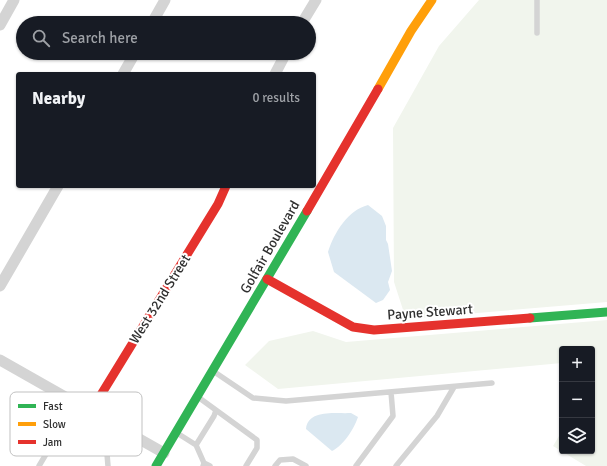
<!DOCTYPE html>
<meta charset="utf-8">
<style>
:root{--surface:#171b24;--page:#20242c;--text:#f1f3f6;--muted:#9ea1a6;--line:#363941}
body{margin:0;font-family:Signika,sans-serif;background:var(--page);color:var(--text)}
.controls{position:absolute;right:12px;bottom:12px;display:grid;overflow:hidden;border-radius:4px;box-shadow:0 1px 3px #0004}
.controls button{width:36px;height:36px;display:grid;place-items:center;padding:0;border:0;border-bottom:1px solid var(--line);background:var(--surface);color:var(--text);font:20px sans-serif}
.list{margin:0;padding:0;list-style:none}
h2{display:flex;justify-content:space-between;align-items:center;height:52px;margin:0;padding:0 16px;font-size:17px}
h2 small{font-size:13px;font-weight:400;color:var(--muted)}
.icon{flex:none;width:22px;height:22px;fill:none;stroke:currentColor;stroke-width:2;stroke-linecap:round;stroke-linejoin:round}
.map{position:relative;flex:none;width:607px;height:466px;overflow:hidden}
.search{position:absolute;background:var(--surface);box-shadow:0 1px 3px #0004;left:16px;top:16px;width:300px;height:44px;display:flex;align-items:center;gap:10px;box-sizing:border-box;padding:0 14px;border-radius:22px;color:var(--muted);font-size:15px}
.panel{position:absolute;background:var(--surface);box-shadow:0 1px 3px #0004;left:16px;top:72px;width:300px;height:116px;border-radius:4px}
.map>svg:first-child{display:block}
</style>
<div class="map">
<svg width="607" height="466" viewBox="0 0 607 466">
<rect width="100%" height="100%" fill="#fff"/>
<path fill="#f1f5ed" d="M 479,0 L 607,0 L 607,302 L 406,319 L 394,282 L 393,128 L 439,46 Z
M 607,320 L 607,466 L 586,466 L 553,446 L 562,431 L 562,451 L 592,451 L 592,385 L 594,382 L 592,349 L 562,349 L 562,363 L 278,389 L 245,365 L 269,341 L 313,331 L 346,342 Z"/>
<path fill="#dbe8f1" d="M 368,205 L 382,216 L 386,226 L 386,240 L 388,244 L 392,271 L 388,282 L 390,290 L 383,300 L 376,303 L 334,272 L 328,252 C 334,233 348,210 368,205 Z
M 351,413 L 358,417 C 354,429 343,446 332,451 L 306,429 C 308,409 336,414 351,413 Z"/>
<g fill="none" stroke-linecap="round" stroke-linejoin="round">
<path stroke="#d4d4d4" stroke-width="5.5" d="M 537,33 L 537,0
M 213,371 L 253,398 L 286,401 L 492,383
M 198,397 L 257,440 L 257,448 L 246,466
M 91,411 L 78,433 L 102,447 L 107,454 L 108,466
M 177,433 L 196,445 L 204,463 L 203,466
M 196,445 L 214,416 L 216,410
M 204,463 L 210,466
M 39,466 L 58,434 L 66,429 L 78,433
M 275,466 L 280,460 L 293,459 L 306,466
M 356,466 L 393,416 L 391,392
M 396,466 L 437,416 L 454,387"/>
<path stroke="#d4d4d4" stroke-width="11" d="M 152,23 L 165,0
M 302,23 L 316,0
M 0,25 L 14,0
M 123,74 L 135,53
M 275,74 L 286,53
M 0,286 L 58,186
M 0,360 L 164,453"/>
<path stroke="#30b455" stroke-width="9" d="M 530,318 L 607,312
M 156,466 L 307,211"/>
<path stroke="#ff9f0a" stroke-width="9" d="M 378,89 L 411,31 L 432,0"/>
<path stroke="#e5322d" stroke-width="9" d="M 307,211 L 378,89
M 267,279 L 353,327 L 374,330 L 530,318
M 91,411 L 218,204 L 226,186"/>
</g>
<g text-anchor="middle" dominant-baseline="central" stroke-width="4" stroke-linejoin="round" paint-order="stroke">
<g font-size="14" fill="#303030" stroke="#fff">
<text transform="translate(270 247) rotate(-60)">Golfair Boulevard</text>
<text transform="translate(160 299) rotate(-58)">West 32nd Street</text>
<text transform="translate(430 312) rotate(-4)">Payne Stewart</text>
</g>
</g>
<rect x="10" y="392" width="132" height="64" rx="6" fill="#fff" stroke="#c1c1c1" stroke-width="1"/>
<rect x="18" y="404" width="18" height="4" fill="#30b455"/>
<rect x="18" y="422" width="18" height="4" fill="#ff9f0a"/>
<rect x="18" y="440" width="18" height="4" fill="#e5322d"/>
<g font-size="11" fill="#303030">
<text x="43" y="410">Fast</text>
<text x="43" y="428">Slow</text>
<text x="43" y="446">Jam</text>
</g>
</svg>
<div class="controls">
<button>+</button>
<button>−</button>
<button><svg class="icon" aria-label="layers" viewBox="0 0 24 24"><path d="M12 4l9 5-9 5-9-5zM3 14l9 5 9-5"/></svg></button>
</div>
<div class="search"><svg class="icon" aria-label="search" viewBox="0 0 24 24"><circle cx="10" cy="10" r="6"/><path d="M15 15l6 6"/></svg>Search here</div>
<section class="panel">
<h2>Nearby<small>0 results</small></h2>
<ul class="list">
</ul>
</section>
</div>
